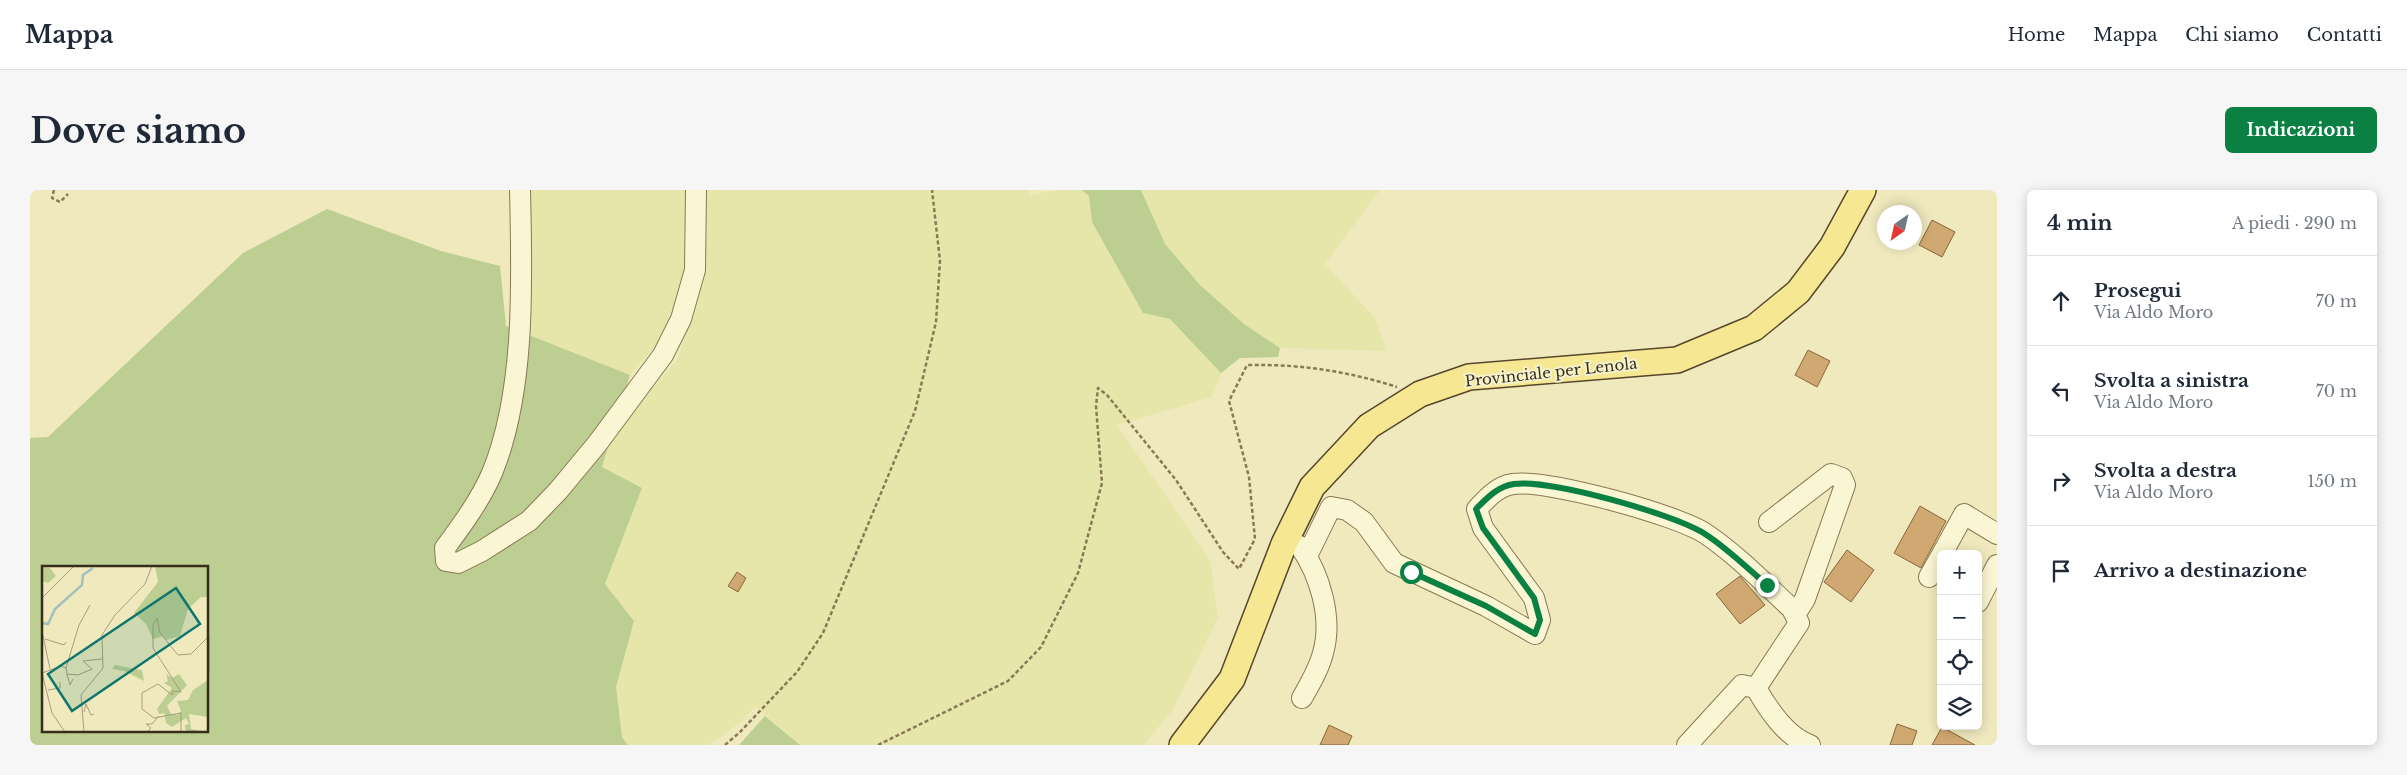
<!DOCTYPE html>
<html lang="it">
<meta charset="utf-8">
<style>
:root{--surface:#fff;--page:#f6f6f7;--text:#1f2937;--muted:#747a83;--line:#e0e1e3;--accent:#0b8043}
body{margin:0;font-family:"Libre Baskerville",serif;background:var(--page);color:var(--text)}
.controls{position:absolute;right:15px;bottom:15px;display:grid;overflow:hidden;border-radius:8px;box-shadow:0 2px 12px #0003}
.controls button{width:45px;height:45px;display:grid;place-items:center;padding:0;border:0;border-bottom:1px solid var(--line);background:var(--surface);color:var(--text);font:25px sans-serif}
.compass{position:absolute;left:1847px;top:15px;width:45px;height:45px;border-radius:50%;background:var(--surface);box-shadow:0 2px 12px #0003;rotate:214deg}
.stop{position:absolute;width:15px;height:15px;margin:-11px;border:4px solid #0b8043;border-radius:50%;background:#fff}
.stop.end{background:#0b8043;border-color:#fff;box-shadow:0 1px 5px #0008}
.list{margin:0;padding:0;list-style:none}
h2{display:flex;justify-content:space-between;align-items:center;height:65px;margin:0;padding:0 20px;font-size:21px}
h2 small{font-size:16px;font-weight:400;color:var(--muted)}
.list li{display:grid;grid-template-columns:32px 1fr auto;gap:15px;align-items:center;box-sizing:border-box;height:90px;padding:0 20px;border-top:1px solid var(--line)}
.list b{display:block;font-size:19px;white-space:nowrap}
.list p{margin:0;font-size:16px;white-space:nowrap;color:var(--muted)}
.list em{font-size:16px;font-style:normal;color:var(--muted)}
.icon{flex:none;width:28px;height:28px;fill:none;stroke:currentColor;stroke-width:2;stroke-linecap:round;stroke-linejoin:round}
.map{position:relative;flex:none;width:1967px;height:555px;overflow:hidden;border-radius:8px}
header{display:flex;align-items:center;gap:30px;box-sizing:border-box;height:70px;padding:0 25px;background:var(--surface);border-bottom:1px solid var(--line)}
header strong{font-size:24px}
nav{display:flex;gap:28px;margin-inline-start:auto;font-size:18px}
.intro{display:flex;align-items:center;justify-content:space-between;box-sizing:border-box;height:120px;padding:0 30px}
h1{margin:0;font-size:35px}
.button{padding:12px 22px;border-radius:8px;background:var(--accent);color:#fff;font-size:18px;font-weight:700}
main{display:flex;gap:30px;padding:0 30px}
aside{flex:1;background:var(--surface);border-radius:8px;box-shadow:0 2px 12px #0003}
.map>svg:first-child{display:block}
</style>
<header>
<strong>Mappa</strong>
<nav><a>Home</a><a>Mappa</a><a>Chi siamo</a><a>Contatti</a></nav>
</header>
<div class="intro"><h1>Dove siamo</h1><a class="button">Indicazioni</a></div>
<main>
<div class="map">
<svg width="1967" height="555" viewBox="0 0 1967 555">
<rect width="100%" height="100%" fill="#f0e9be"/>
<path fill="#e6e6ab" d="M 501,0 L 656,0 L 654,84 L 631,150 L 600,185 L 500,146 Z
M 677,0 L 1000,0 L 1000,5 L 1027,0 L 1052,0 L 1059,6 L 1062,32 L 1113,123 L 1140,129 L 1191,183 L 1182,207 L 1087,235 L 1180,370 L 1188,428 L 1142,521 L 1113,555 L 770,555 L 725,516 L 711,532 L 679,555 L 598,555 L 592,547 L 586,497 L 604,431 L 575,394 L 612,298 L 572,278 L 585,236 L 606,218 L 647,170 L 675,85 Z
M 1111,0 L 1350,0 L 1295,74 L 1345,128 L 1357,161 L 1250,158 L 1214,134 L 1170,95 L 1135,54 Z"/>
<path fill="#bdce92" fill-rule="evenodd" d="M 1052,0 L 1111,0 L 1135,54 L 1170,95 L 1214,134 L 1250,158 L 1248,167 L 1210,168 L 1191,183 L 1140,129 L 1113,123 L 1062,32 L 1059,6 Z
M 297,19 L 411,61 L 470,76 L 476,136 L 600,185 L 572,277 L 612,298 L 575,394 L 604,431 L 586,497 L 592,547 L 598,555 L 0,555 L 0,248 L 18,247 L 213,63 ZM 14,378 L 178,378 L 178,541 L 14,541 Z
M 735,526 L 770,555 L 709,555 Z"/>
<path fill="#d0a872" stroke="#89663b" d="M 1902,30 L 1925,42 L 1912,67 L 1889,55 Z
M 1778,160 L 1800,171 L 1787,197 L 1765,185 Z
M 1890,316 L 1916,331 L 1891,378 L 1864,363 Z
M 1817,360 L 1844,380 L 1821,412 L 1794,392 Z
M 707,382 L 716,388 L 708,402 L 698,396 Z
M 1710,386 L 1735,415 L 1710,434 L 1686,404 Z
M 1867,534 L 1887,541 L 1882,555 L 1860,555 Z
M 1299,535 L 1322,546 L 1318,555 L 1290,555 Z
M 1912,537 L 1945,555 L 1902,555 Z"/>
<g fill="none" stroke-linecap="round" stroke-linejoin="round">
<g stroke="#897956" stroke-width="22">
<path id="minor" d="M 490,0 C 492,88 496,201 462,283 C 451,309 432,335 415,358 L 416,371 L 428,373 L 452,361 L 499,331 L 528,301 L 567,254 L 633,165 L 651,129 L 665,80 L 666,0
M 1739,332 L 1801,284 L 1812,288 L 1815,295 L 1775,409 L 1765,425
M 1270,356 C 1290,385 1303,428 1293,463 C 1289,479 1280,494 1272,508
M 1912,364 L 1934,324 L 1967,344
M 1277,366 L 1301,317 L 1317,320 L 1334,332 L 1364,373 L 1456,416 L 1505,444 L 1510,430 L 1504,408 L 1453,338 L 1447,319 C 1457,308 1468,296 1483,294 C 1517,289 1648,325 1676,344 C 1707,365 1735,394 1762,419 L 1769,433 L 1726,498 C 1738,519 1756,547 1780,555
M 1899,387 L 1911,366
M 1948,412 L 1967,375
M 1657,555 L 1712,495 L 1726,498"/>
</g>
<g stroke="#56462b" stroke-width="28">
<path id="major" d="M 1152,555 L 1202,489 L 1254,354 L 1282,297 L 1339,236 L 1390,204 L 1439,187 L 1647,170 L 1724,138 L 1768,102 L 1802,57 L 1833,0"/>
</g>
<path stroke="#897956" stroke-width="2.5" stroke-dasharray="4 2.5" stroke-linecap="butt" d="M 24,0 L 22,8 L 30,12 L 38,4
M 695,555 L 710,542 L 767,482 L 793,443 L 885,221 L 906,132 L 910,71 L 902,0
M 848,555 L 978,491 L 1011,457 L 1048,383 L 1072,293 L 1066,216 L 1068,198 L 1077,205 L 1146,290 L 1193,362 L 1209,379 L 1225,349 L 1219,287 L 1199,211 L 1217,175 C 1270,174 1317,181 1367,197"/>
<use href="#minor" stroke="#faf5d2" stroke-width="20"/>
<use href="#major" stroke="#f6e793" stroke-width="25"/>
</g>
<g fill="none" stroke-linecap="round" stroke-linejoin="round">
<path stroke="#0b8043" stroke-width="6" d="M 1381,382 L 1456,416 L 1505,444 L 1510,430 L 1504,408 L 1453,338 L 1446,319 C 1457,308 1468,296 1484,294 C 1520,289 1644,324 1675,344 C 1697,358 1717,378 1737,395"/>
</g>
<g text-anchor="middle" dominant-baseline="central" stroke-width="4" stroke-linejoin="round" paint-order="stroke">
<g font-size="15" fill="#372d1b" stroke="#f7f2ce">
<text transform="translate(1521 182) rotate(-6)">Provinciale per Lenola</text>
</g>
</g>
<g transform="translate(12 376)">
<rect width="166" height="166" fill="#f0e9be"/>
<path d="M 113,0 L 166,0 L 166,31 L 159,31 L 146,43 L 138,70 L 124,74 L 121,70 L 111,73 L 104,58 L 92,47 L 116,16 ZM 0,1 L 8,2 L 14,10 L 6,17 L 0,15 ZM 73,99 L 100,104 L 102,115 L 82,105 L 70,103 ZM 124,108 L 130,112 L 137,108 L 145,119 L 125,140 L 129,148 L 136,149 L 139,145 L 135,135 L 146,134 L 151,124 L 166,114 L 166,151 L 147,148 L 149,163 L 166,166 L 144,166 L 143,159 L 147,158 L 144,152 L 130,161 L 124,157 L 122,147 L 117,148 L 115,143 L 130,122 L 122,117 L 126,115 Z" fill="#bdce92"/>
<path fill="none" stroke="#a2c1bd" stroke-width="2.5" d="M 0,57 L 6,58 L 13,43 L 40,19 L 41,9 L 51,2"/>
<path fill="none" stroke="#a69e7d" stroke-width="1" d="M 0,32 L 32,0M 0,65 L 8,103M 167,69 L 167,106M 3,73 L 22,79 L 24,76M 24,102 L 37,59 L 48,39M 0,107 L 19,100 L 24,102 L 25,108 L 36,109 L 50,103 L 41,95 L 60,93M 0,107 L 10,147 L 23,166M 25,108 L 28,119 L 31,113M 6,124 L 18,122 L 18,116M 42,146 L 44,138 L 49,149 L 52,148M 42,166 L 39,129 L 61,102 L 60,69 L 73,49 L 103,18 L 110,0M 105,166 L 109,162 L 104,158 L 110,158 L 117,150M 139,166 L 139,147 L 112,152 L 100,143 L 100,127 L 116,118 L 130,129 L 131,125 L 139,126 L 111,82 L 111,59 L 115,52 L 118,67 L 136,89 L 149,88 L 165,72"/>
<path fill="#0f766e" fill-opacity="0.15" stroke="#0f766e" stroke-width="2.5" d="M 134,22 L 158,58 L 30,145 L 6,108 Z"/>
<rect width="166" height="166" fill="none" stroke="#372d1b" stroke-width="2.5"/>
</g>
</svg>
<div class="controls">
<button>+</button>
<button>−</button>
<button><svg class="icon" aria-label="locate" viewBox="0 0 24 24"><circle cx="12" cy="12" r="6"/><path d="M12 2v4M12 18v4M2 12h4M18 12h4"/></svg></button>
<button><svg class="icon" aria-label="layers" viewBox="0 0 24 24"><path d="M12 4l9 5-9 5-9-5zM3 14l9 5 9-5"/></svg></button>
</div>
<svg class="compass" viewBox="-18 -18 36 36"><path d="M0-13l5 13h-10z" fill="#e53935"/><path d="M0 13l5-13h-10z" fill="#747a83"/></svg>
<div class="stop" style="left:1381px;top:382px"></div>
<div class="stop end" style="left:1737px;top:395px"></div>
</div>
<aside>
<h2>4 min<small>A piedi · 290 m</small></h2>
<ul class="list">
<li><svg class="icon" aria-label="ahead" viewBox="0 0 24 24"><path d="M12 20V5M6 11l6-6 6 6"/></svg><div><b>Prosegui</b><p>Via Aldo Moro</p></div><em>70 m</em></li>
<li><svg class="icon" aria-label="left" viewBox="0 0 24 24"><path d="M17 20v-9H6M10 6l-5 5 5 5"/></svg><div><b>Svolta a sinistra</b><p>Via Aldo Moro</p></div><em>70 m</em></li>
<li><svg class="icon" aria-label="right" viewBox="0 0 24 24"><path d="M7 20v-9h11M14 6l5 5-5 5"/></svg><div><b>Svolta a destra</b><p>Via Aldo Moro</p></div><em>150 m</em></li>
<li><svg class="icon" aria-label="arrive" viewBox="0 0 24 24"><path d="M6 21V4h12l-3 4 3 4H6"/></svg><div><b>Arrivo a destinazione</b></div></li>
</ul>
</aside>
</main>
